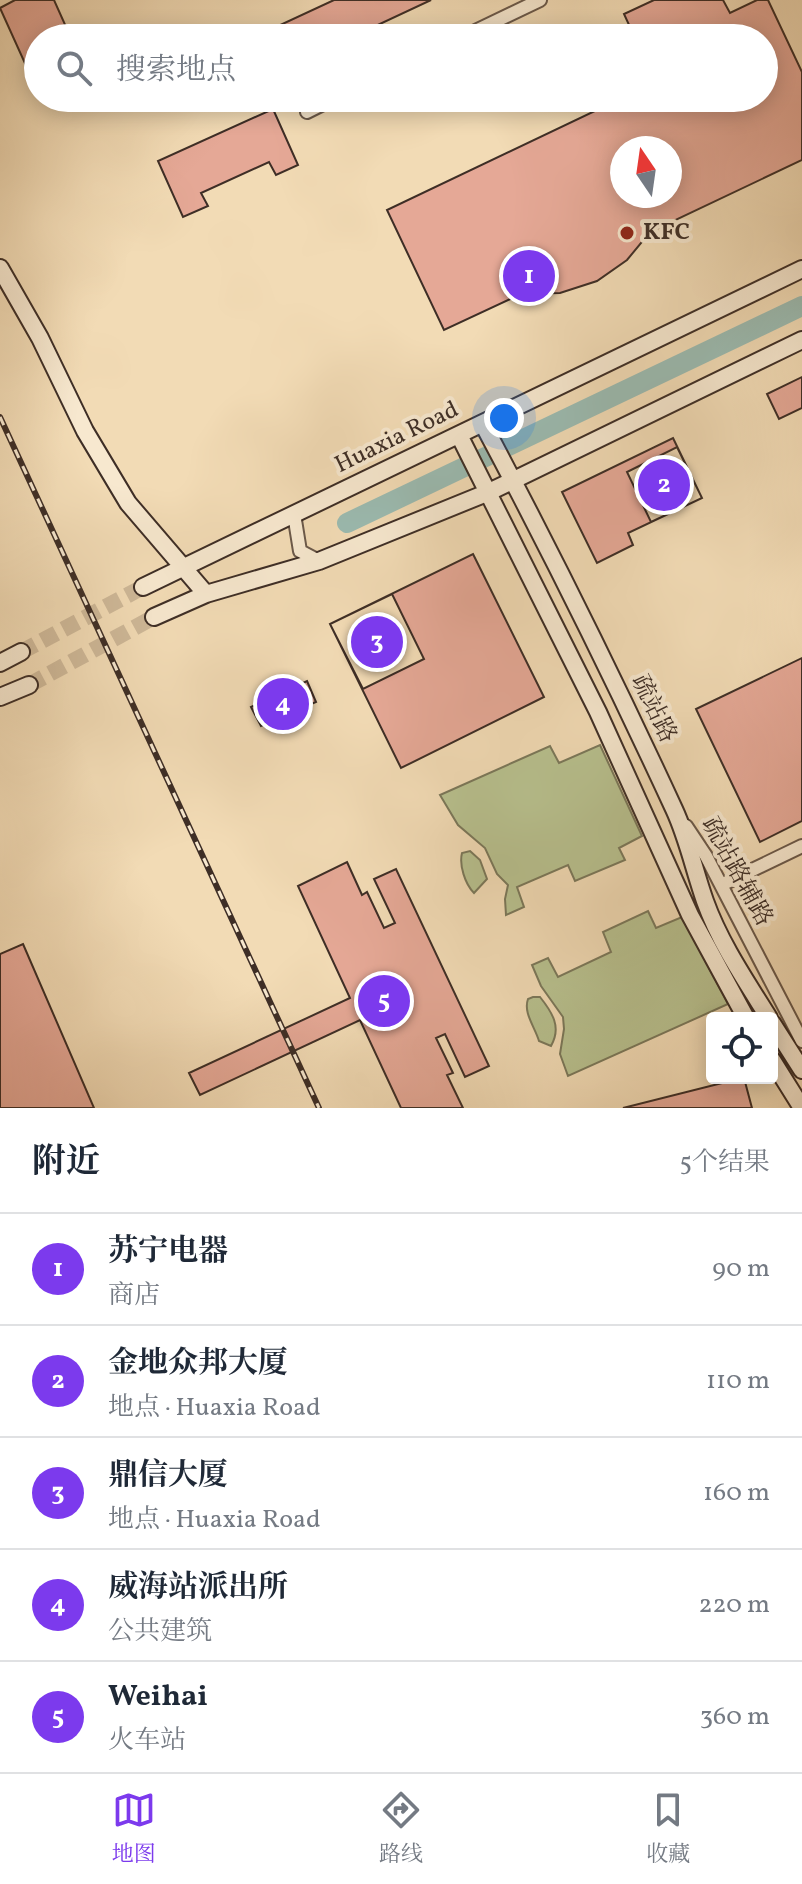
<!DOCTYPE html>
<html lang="zh">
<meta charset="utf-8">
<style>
:root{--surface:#fff;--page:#f6f6f7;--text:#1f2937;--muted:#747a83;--line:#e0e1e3;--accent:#7c3aed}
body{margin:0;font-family:Vollkorn,"Noto Serif SC",serif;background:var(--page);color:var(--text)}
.controls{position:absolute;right:24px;bottom:24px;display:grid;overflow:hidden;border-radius:8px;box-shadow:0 4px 20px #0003}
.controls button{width:72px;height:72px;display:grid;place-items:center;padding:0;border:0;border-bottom:2px solid var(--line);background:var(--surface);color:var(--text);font:40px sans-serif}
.compass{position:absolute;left:610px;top:136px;width:72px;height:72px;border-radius:50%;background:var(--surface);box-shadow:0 4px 20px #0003;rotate:347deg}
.you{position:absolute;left:504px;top:418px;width:28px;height:28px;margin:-20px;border:6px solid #fff;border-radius:50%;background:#1a73e8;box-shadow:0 0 0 12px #1a73e833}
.badge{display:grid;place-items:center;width:52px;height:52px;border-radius:50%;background:var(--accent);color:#fff;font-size:26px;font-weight:700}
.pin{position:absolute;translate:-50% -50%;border:4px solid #fff;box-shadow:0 2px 8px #0006}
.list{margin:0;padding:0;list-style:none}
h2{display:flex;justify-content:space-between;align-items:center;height:104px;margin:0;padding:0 32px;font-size:34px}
h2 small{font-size:26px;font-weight:400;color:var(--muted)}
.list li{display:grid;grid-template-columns:52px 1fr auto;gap:24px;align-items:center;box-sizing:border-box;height:112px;padding:0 32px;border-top:2px solid var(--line)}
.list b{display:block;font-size:30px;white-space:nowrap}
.list p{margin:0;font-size:26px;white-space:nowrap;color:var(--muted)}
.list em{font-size:26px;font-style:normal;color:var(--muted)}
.icon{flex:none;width:44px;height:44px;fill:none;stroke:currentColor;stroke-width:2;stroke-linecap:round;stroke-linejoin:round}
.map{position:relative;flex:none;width:802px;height:1108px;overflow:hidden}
.search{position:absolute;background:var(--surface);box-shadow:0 4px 20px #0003;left:24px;right:24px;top:24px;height:88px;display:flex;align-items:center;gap:20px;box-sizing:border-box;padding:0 28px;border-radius:44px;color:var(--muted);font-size:30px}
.sheet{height:664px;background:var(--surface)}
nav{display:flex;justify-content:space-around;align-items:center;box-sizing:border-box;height:112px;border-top:2px solid var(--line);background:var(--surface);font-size:22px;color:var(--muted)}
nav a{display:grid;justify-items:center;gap:4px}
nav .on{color:var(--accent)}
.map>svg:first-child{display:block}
</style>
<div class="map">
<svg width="802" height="1108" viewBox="0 0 802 1108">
<rect width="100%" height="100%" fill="#f2dbb5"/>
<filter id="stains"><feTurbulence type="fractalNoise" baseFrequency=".0025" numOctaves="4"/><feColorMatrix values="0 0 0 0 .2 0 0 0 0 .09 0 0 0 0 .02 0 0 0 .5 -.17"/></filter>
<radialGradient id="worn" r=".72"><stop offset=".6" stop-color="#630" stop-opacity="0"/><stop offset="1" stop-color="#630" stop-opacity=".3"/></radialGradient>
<path fill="#b8c18f" stroke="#7b785a" stroke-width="2" d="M 600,745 L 642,836 L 619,848 L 625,860 L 575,881 L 568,865 L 517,887 L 524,907 L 506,915 L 505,899 L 508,885 L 497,874 L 485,848 L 458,825 L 440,795 L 550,746 L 559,763 Z
M 470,851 L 480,860 L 487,879 L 474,893 C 465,884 459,865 462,853 Z
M 648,911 L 656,928 L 682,917 L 728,1004 L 568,1076 L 560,1054 L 564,1029 L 563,1017 L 541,986 L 532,965 L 548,958 L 558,977 L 611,952 L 603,932 Z
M 533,997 L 540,997 C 552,1012 562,1027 551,1046 L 539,1041 C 535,1027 523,1013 528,999 Z"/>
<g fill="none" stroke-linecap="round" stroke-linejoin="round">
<path stroke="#9bbbb1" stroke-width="20" d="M 347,523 L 802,306"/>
</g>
<path fill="#e5a896" stroke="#3e2e26" stroke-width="2" fill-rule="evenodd" d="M 15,0 L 54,0 L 71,38 L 38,38 L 38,66 L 28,70 L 0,8 Z
M 334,0 L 431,0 L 350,38 L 283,38 L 278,26 Z
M 654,0 L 723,0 L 730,13 L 757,0 L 768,0 L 802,72 L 802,160 L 650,232 L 627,260 L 597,281 L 560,293 L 521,294 L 444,330 L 387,210 L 622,98 L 764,98 L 764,38 L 635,38 L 624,14 ZM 622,148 L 670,148 L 670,196 L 622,196 Z
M 273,109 L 298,165 L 276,175 L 269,162 L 201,193 L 208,206 L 183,217 L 158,161 Z
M 802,377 L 802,408 L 779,419 L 767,394 Z
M 673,438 L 702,498 L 628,533 L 633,545 L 597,563 L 562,492 Z
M 677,447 L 702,498 L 651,522 L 627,472 Z
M 473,554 L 544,697 L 401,768 L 330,624 Z
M 392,594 L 424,659 L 363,689 L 330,624 Z
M 802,658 L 802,821 L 760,842 L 696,709 Z
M 307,681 L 316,702 L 261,726 L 251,707 Z
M 347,862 L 362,895 L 367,892 L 384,928 L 395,923 L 374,879 L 396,869 L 489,1066 L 465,1077 L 445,1034 L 436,1038 L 453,1073 L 447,1075 L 463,1108 L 401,1108 L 360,1020 L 200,1095 L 189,1073 L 350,998 L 298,886 Z
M 23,944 L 94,1108 L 0,1108 L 0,954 Z
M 744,1078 L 752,1108 L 623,1108 L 742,1078 Z"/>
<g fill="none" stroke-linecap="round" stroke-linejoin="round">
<path stroke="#ceb898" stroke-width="16" stroke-dasharray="16 8" stroke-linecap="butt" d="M 21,652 L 143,587
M 29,685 L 154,617"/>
<g stroke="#6b594a" stroke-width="16">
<path id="street" d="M 461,38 L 540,0
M 307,112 L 335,98
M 294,514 L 300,551 L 319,561
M 686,826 L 706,856 L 802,1041
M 721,885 L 802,846"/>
</g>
<g stroke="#3e2e26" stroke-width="20">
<path id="secondary" d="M 0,268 L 40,338 L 85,431 L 128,503 L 206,594
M 483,424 C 550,550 614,679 674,809 C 688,839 694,870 705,901 C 720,943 746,981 769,1018
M 459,435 L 598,712 L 690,915 L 746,1018
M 143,587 L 802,269
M 154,617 L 206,594 L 319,561 L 489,492 L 802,340
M 0,663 L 21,652
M 0,697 L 29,685
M 772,1023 L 802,1070
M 772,1060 L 802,1108"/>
</g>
<use href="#street" stroke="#f7e8cf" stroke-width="12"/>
<use href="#secondary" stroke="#f7e8cf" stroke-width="16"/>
<g stroke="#3e2e26" stroke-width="6">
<path id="rail" d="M 0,417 L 319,1108"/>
</g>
<use href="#rail" stroke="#f7e8cf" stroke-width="3" stroke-dasharray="9" stroke-linecap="butt"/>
</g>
<circle fill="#8f2418" stroke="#f7e8cf" stroke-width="3" cx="627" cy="233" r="8"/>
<g text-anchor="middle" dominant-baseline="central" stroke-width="8" stroke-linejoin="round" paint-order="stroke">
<g font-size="24" font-weight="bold" fill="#3e2e26" stroke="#f7e8cf" text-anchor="start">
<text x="643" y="233">KFC</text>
</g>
<g font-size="24" fill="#3e2e26" stroke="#f7e8cf">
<text transform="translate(397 438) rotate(-26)">Huaxia Road</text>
<text transform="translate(653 709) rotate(64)">疏站路</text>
<text transform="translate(736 872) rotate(61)">疏站路辅路</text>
</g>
</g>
<rect width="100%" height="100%" filter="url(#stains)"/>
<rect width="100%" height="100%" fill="url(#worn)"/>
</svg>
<div class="controls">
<button><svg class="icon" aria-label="locate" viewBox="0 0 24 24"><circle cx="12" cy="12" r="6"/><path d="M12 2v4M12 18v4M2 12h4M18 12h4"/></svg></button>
</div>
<svg class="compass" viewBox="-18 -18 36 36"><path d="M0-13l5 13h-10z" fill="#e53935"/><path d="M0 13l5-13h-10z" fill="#747a83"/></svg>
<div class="you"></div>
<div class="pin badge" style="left:529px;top:276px">1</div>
<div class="pin badge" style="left:664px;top:485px">2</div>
<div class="pin badge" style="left:377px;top:642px">3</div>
<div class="pin badge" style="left:283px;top:704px">4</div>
<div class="pin badge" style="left:384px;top:1001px">5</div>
<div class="search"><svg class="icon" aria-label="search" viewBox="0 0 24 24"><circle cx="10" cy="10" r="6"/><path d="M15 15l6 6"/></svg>搜索地点</div>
</div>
<section class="sheet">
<h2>附近<small>5个结果</small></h2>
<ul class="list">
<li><span class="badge">1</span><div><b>苏宁电器</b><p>商店</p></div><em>90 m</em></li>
<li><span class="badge">2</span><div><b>金地众邦大厦</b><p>地点 · Huaxia Road</p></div><em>110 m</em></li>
<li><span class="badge">3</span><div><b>鼎信大厦</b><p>地点 · Huaxia Road</p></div><em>160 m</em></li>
<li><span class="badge">4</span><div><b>威海站派出所</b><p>公共建筑</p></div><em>220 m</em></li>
<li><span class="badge">5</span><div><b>Weihai</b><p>火车站</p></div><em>360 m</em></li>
</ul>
</section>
<nav>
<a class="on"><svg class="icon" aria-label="map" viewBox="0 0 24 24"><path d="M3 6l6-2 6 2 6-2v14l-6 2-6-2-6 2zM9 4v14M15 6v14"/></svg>地图</a>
<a><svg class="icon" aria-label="directions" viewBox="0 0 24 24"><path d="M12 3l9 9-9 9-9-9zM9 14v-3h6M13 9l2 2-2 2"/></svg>路线</a>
<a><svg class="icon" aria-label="saved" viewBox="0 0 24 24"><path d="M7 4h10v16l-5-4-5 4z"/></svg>收藏</a>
</nav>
